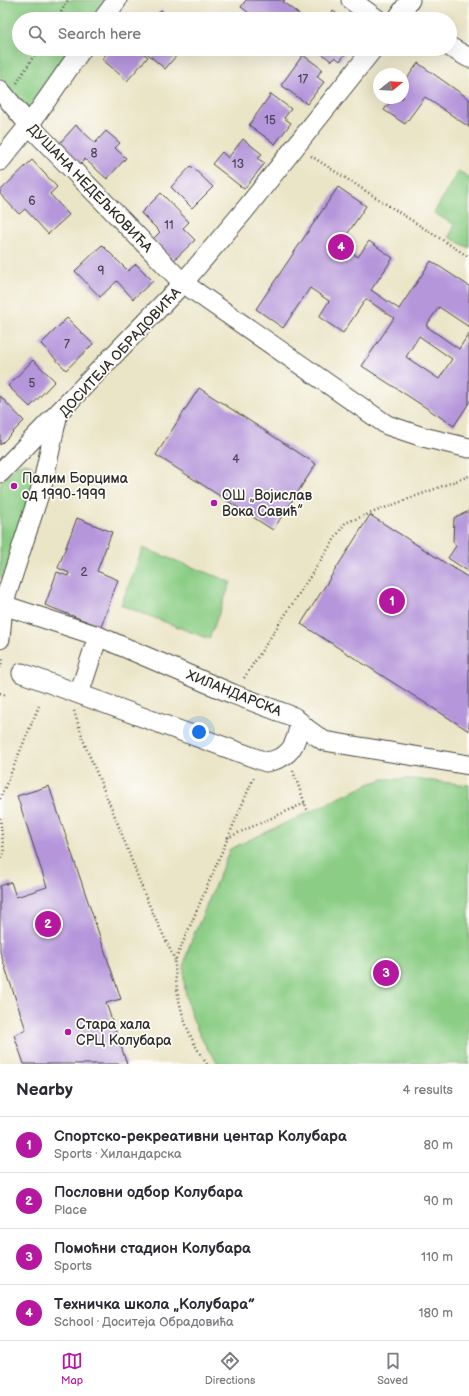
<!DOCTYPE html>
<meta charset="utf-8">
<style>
:root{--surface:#fff;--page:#f7f7f7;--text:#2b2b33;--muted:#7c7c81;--line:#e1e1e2;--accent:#b5179e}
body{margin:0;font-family:"Balsamiq Sans",sans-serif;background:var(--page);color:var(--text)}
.compass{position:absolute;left:373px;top:68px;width:36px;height:36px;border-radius:50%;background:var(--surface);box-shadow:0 4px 16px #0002;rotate:72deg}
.you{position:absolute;left:199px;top:732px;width:14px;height:14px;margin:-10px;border:3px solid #fff;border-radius:50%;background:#1a73e8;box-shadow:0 0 0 6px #1a73e833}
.badge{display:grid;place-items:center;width:26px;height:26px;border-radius:50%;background:var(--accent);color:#fff;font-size:13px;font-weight:700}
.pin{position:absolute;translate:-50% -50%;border:2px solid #fff;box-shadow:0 1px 4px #0006}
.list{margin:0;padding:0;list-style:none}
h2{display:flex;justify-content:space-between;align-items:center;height:52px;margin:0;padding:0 16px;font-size:17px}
h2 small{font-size:13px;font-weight:400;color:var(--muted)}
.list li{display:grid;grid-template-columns:26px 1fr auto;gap:12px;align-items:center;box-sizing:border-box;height:56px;padding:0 16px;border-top:1px solid var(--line)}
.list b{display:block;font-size:15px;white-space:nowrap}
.list p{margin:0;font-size:13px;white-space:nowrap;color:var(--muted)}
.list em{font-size:13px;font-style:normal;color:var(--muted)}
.icon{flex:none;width:22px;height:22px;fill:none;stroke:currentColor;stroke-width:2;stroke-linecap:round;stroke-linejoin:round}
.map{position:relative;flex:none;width:469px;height:1064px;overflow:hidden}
.search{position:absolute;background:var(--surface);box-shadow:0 4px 16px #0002;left:12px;right:12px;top:12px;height:44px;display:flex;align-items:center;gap:10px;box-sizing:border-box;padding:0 14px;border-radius:22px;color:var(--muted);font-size:15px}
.sheet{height:276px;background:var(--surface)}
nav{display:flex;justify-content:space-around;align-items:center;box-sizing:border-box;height:56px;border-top:1px solid var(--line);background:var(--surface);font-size:11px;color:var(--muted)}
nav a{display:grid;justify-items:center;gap:2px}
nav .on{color:var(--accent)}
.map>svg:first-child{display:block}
</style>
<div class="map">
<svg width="469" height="1064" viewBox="0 0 469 1064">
<rect width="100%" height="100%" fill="#fdfcf7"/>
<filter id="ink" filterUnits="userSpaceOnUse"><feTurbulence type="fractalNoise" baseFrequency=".025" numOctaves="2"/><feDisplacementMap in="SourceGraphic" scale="8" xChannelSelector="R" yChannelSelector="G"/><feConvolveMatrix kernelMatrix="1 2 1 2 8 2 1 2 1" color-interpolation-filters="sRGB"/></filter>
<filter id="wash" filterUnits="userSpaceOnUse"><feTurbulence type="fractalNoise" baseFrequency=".012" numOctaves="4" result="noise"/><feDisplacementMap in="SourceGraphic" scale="16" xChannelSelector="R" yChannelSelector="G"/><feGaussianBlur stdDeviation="0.9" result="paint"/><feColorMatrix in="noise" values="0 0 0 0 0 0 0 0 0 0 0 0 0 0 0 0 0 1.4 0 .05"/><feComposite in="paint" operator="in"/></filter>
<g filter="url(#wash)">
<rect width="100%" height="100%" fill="#ebe5c7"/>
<path fill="#8bcd85" stroke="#5b7c58" d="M 0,0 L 110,0 L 97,19 L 19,19 L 19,49 L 75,49 L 30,111 L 0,76 Z
M 458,171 L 469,177 L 469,248 L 449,237 L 455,225 L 434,213 Z
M 25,463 L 31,465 L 36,476 L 7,572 L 0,579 L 0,483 L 18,465 Z
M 143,548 L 231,582 L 209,639 L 121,605 Z
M 383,779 L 413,779 L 469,785 L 469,1064 L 219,1064 C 198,1041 179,994 185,962 C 188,945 196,930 203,914 C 212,892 221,871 230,849 L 369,784 Z"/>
<g id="blocks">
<path fill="#b596db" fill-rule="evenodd" d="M 246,0 L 285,0 L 283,2 L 305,19 L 257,19 L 241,7 Z
M 161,10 L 172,19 L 153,19 Z
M 333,11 L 344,19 L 327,19 Z
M 110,49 L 139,49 L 148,57 L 127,81 L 102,59 Z
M 142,49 L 182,49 L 165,69 Z
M 276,49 L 290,49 L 285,56 Z
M 316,49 L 349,49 L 340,61 L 335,57 L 331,61 Z
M 303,55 L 322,69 L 317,77 L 324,82 L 307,104 L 281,85 Z
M 418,63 L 469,99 L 469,127 L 425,97 L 405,124 L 384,110 L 393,98 L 403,98 L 403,84 Z
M 271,94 L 291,109 L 284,118 L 291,123 L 275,144 L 249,125 Z
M 76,125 L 95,143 L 106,131 L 120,143 L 115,148 L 126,158 L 107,179 L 85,159 L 79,165 L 58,145 Z
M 243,139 L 262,154 L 258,159 L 265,163 L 244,189 L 212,164 L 222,152 L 228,158 Z
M 32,160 L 57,187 L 50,194 L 69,215 L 48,234 L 25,209 L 19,214 L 0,194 L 0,191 Z
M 191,166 L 213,187 L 192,208 L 171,187 Z
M 338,187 L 366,206 L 340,245 L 358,257 L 369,241 L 393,258 L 371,290 L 399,309 L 431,261 L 469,286 L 469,327 L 439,307 L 426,326 L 459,349 L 469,333 L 469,403 L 454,426 L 362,366 L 394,318 L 366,299 L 343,333 L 319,317 L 329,301 L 310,288 L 283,328 L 256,309 ZM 419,336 L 452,359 L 439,379 L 406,357 Z
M 161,193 L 189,222 L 183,228 L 195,240 L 174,260 L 153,239 L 160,232 L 141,213 Z
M 102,245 L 128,271 L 136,264 L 153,281 L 133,299 L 117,281 L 100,297 L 75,271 Z
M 67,318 L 93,344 L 66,370 L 41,344 Z
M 33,360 L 55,381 L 30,407 L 8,386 Z
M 199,388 L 316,464 L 273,530 L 156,455 Z
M 0,396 L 24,421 L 0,445 Z
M 469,511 L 469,572 L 448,558 L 456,546 L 453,541 L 454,518 Z
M 370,515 L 469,578 L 469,731 L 301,624 Z
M 77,518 L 112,532 L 97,571 L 118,580 L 101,627 L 45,605 L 57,572 L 68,576 L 69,573 L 58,568 Z
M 49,786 L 121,999 L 106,1003 L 127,1064 L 24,1064 L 14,1035 L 26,1030 L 0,952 L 0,886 L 11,882 L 16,897 L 47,887 L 17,796 Z"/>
</g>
</g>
<g filter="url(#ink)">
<use href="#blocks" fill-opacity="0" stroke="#484742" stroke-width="1"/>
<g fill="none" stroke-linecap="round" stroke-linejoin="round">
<g stroke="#484742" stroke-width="21">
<path id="minor" d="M 351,0 L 377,19
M 103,19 L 117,0
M 397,19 L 410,0
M 450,47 L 469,58
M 0,90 L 29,125 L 183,283 L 387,425 L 423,437 L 469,448
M 0,161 L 29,125 L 82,49
M 0,473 L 58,413
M 0,604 L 98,636 L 233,694 L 294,717 L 307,729 L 324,741 L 469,765
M 98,636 L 79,694 L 266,762 C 291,758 296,745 300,722
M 0,639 L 3,605 L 43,482 L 58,413 L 183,283 L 244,211 L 373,49
M 22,673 L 79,694"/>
</g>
<path stroke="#484742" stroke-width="2.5" stroke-dasharray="1 3" stroke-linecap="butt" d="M 57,19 L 68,0
M 17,83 L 38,49
M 311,156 L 469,257
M 0,668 L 3,658
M 244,678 L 345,523 L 469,476
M 0,693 L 6,695
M 74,711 L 85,745 L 116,819 L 146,898 L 175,960
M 293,771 L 308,812
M 0,799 L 39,706
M 0,818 L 4,853 L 0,859
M 227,838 L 305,803
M 207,1064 C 185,1034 175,997 175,961 L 254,777"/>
<use href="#minor" stroke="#fff" stroke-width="19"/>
</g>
</g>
<g fill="#b5179e" stroke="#fdfcf7" stroke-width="1.5">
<circle cx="14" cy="486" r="4"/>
<circle cx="214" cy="503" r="4"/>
<circle cx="68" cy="1032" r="4"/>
</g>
<g text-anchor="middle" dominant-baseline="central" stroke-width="3.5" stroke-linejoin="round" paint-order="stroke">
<g font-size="12" fill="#4e4657">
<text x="303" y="79">17</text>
<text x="270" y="120">15</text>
<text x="94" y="153">8</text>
<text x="238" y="164">13</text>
<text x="32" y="201">6</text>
<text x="169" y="225">11</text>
<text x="101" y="271">9</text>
<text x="67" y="344">7</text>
<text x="32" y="383">5</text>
<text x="236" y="459">4</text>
<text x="84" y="572">2</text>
</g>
<g font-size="14" fill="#2b2b2b" stroke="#fdfcf7">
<text transform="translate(90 188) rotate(46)">ДУШАНА НЕДЕЉКОВИЋА</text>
<text transform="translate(120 352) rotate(-47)">ДОСИТЕЈА ОБРАДОВИЋА</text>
<text transform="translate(234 693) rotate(22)">ХИЛАНДАРСКА</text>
</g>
<g font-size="14" fill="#2b2b2b" stroke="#fdfcf7" text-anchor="start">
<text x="22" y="478">Палим Борцима<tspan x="22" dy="16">од 1990-1999</tspan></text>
<text x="222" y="495">ОШ „Војислав<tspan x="222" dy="16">Вока Савић”</tspan></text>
<text x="76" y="1024">Стара хала<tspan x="76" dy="16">СРЦ Колубара</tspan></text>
</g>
</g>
</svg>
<svg class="compass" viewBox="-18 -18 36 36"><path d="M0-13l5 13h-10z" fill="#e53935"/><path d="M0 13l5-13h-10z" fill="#7c7c81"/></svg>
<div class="you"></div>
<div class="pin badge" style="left:392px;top:601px">1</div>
<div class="pin badge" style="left:48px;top:924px">2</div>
<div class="pin badge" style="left:386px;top:973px">3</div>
<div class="pin badge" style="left:341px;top:247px">4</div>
<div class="search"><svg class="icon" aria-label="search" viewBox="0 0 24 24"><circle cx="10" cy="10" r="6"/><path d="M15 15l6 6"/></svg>Search here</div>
</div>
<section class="sheet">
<h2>Nearby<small>4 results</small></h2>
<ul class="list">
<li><span class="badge">1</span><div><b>Спортско-рекреативни центар Колубара</b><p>Sports · Хиландарска</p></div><em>80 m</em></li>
<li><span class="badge">2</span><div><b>Пословни одбор Колубара</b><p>Place</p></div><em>90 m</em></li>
<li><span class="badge">3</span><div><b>Помоћни стадион Колубара</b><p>Sports</p></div><em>110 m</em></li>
<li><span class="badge">4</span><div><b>Техничка школа „Колубара”</b><p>School · Доситеја Обрадовића</p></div><em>180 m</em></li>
</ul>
</section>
<nav>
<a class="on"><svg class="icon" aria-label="map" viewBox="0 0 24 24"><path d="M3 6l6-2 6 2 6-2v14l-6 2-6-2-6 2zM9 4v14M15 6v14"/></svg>Map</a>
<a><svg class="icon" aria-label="directions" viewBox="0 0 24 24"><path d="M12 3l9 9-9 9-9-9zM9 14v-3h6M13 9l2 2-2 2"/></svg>Directions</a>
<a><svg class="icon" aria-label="saved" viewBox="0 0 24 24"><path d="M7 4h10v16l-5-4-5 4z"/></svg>Saved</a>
</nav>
